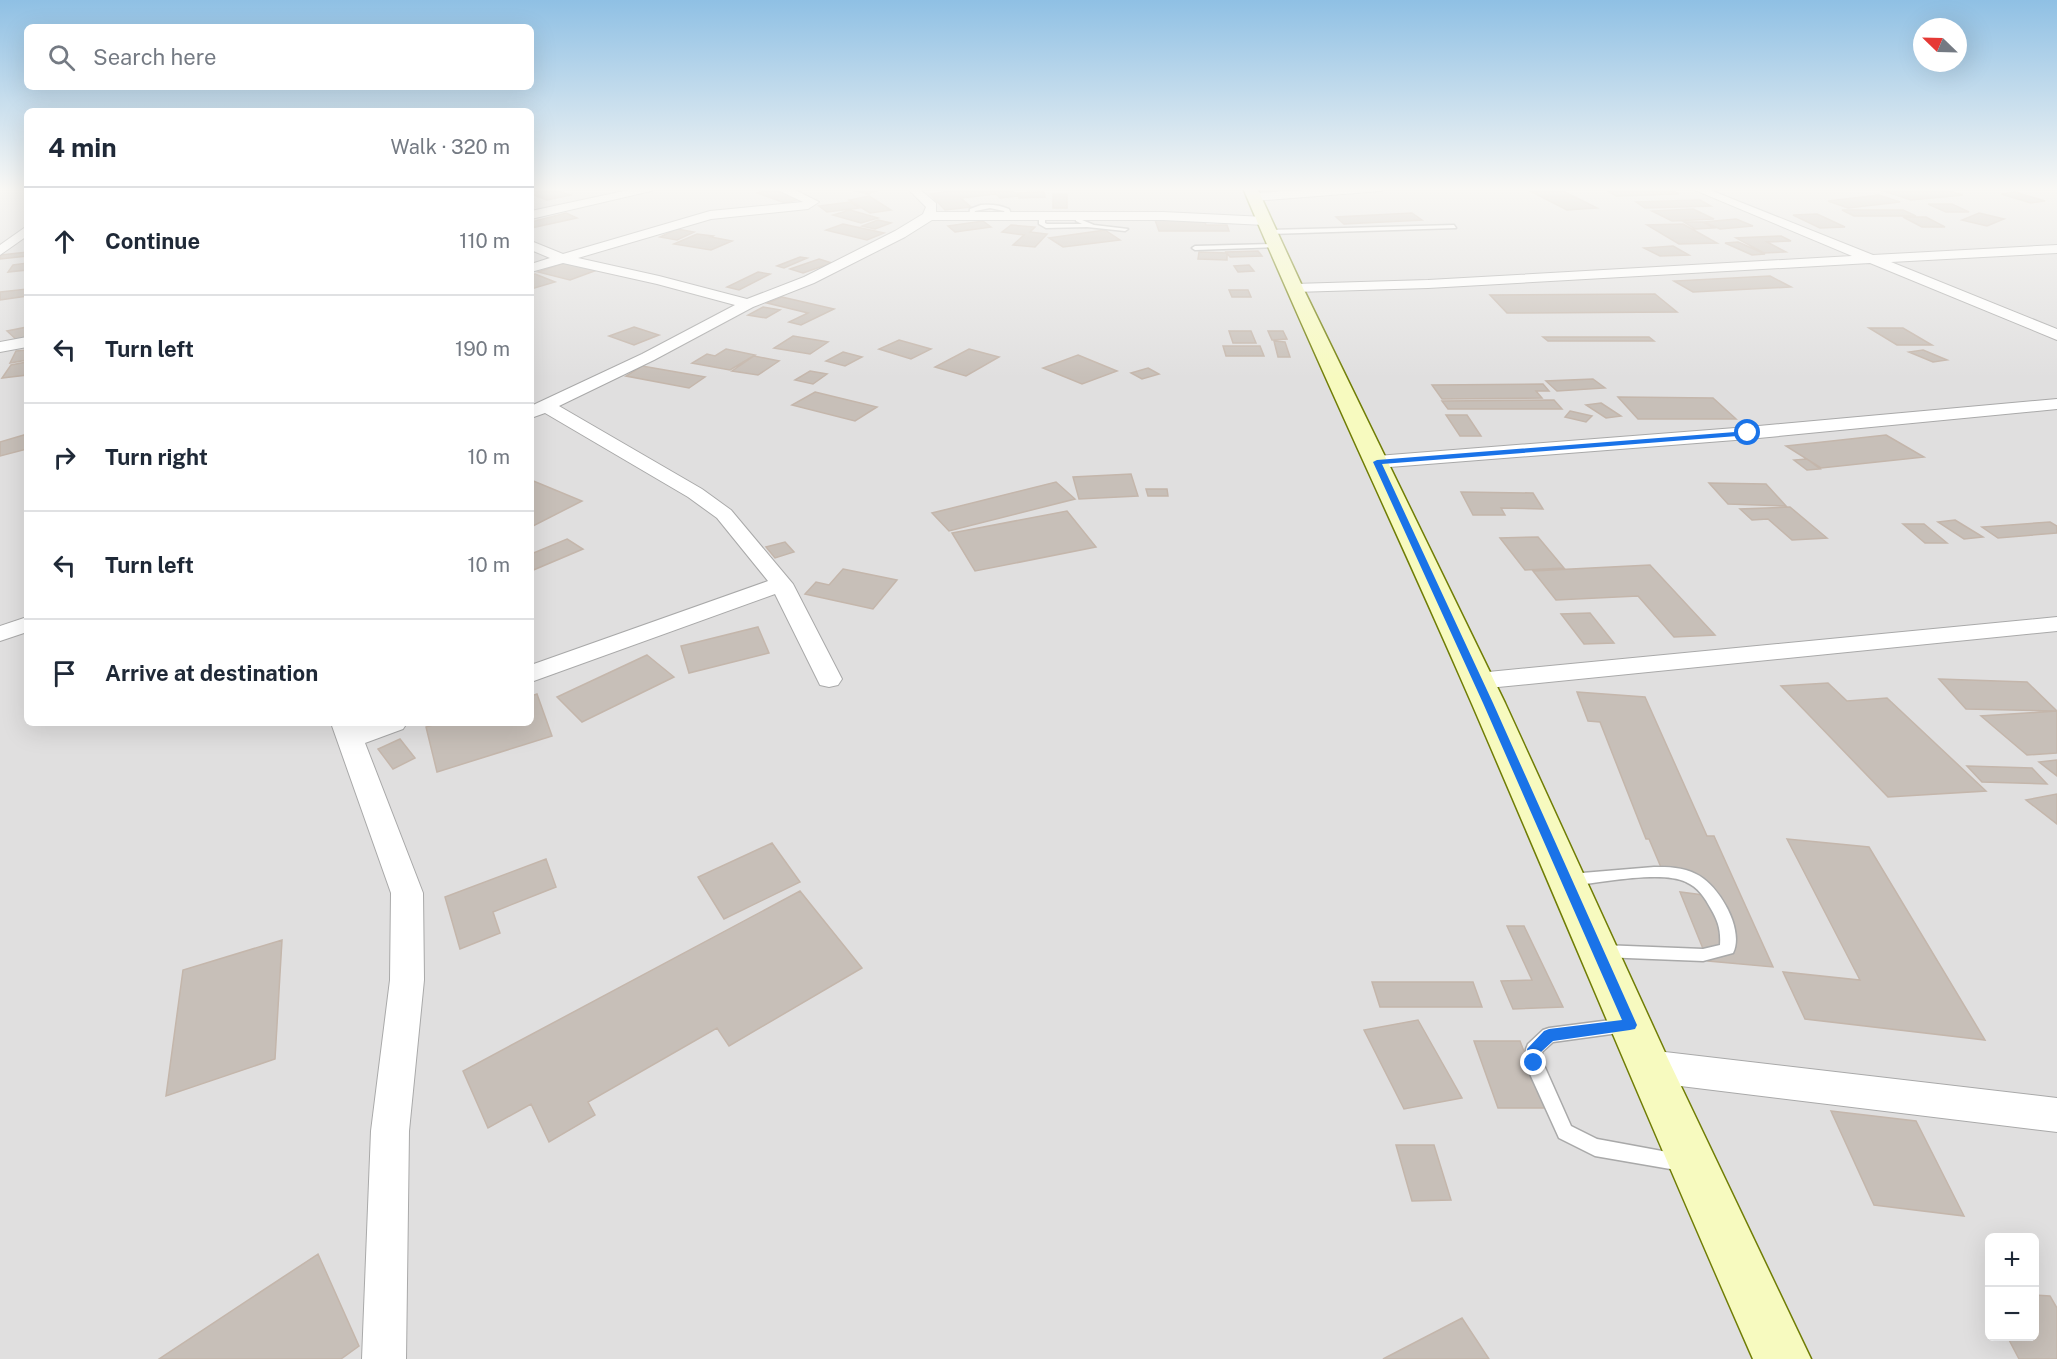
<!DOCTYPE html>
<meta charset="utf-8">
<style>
:root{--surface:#fff;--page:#f6f6f7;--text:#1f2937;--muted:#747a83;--line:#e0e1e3}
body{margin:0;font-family:"Public Sans",sans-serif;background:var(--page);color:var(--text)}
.controls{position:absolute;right:18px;bottom:18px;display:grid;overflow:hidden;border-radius:9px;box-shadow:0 6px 24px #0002}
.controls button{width:54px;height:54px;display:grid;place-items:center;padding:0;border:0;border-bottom:2px solid var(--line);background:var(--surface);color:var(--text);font:30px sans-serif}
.compass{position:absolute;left:1913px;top:18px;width:54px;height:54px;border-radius:50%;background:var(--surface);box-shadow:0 6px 24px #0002;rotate:293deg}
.stop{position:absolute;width:18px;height:18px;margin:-14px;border:4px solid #1a73e8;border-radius:50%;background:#fff}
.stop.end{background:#1a73e8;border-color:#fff;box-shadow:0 2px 6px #0008}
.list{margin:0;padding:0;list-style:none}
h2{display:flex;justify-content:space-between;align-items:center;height:78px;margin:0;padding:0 24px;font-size:26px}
h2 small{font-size:20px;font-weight:400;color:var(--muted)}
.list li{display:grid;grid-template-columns:39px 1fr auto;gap:18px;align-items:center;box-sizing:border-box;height:108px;padding:0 24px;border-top:2px solid var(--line)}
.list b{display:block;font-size:22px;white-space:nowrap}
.list em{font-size:20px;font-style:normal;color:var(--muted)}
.icon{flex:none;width:33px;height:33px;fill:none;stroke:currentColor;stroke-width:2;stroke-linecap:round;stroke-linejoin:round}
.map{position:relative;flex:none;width:2057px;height:1359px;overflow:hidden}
.search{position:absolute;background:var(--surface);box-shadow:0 6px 24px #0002;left:24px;top:24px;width:510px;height:66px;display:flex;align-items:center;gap:15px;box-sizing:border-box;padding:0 21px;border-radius:9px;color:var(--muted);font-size:22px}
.panel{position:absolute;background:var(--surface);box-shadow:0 6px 24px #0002;left:24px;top:108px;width:510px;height:618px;border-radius:9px}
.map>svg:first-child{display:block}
</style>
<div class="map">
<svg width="2057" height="1359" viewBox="0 0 2057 1359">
<rect width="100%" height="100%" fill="#f2efe9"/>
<path fill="#e0dfdf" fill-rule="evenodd" d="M 0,188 L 27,188 L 27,723 L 531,723 L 531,188 L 2057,188 L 2057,1359 L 0,1359 ZM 1990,1238 L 2034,1238 L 2034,1336 L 1990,1336 Z"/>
<path fill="#c7bfb8" stroke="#c4b6ab" stroke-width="1.5" d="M 550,188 L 570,195 L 547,200 L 531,194 L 531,192 Z
M 859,188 L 867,188 L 879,190 L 868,194 L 851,190 Z
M 974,188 L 979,192 L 1010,189 L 1019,196 L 1000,198 L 996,194 L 961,198 L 971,207 L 945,210 L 930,194 Z
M 1545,188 L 1550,190 L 1559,189 L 1597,208 L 1567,210 L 1526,189 Z
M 1603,188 L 1615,188 L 1621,191 L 1671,190 L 1679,194 L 1616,196 Z
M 1874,188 L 1939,188 L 1963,195 L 1911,200 Z
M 776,189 L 804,198 L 785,203 L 757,193 Z
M 1044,192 L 1045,197 L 1019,198 L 1018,193 Z
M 2015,192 L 2045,201 L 2031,203 L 2001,194 Z
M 1053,194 L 1067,194 L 1067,208 L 1053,208 Z
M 1879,195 L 1900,202 L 1848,208 L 1828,201 Z
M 869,196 L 891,210 L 870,213 L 849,200 Z
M 1700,200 L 1711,206 L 1645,208 L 1636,202 Z
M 850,202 L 859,208 L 827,212 L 819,206 Z
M 1928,204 L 1952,204 L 1969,212 L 1946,212 Z
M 1693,209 L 1714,219 L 1672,221 L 1652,211 Z
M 850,210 L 878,218 L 861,223 L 833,215 Z
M 1842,210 L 1903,210 L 1916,216 L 1854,216 Z
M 566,213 L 577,218 L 531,228 L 531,222 Z
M 1412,213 L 1422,220 L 1344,224 L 1336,217 Z
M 1979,213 L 2004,219 L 1987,226 L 1962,220 Z
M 1817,214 L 1845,227 L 1820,228 L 1793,215 Z
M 1903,217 L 1926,217 L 1945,227 L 1922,227 Z
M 1204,219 L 1206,225 L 1227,225 L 1229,231 L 1159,231 L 1155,220 Z
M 1736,219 L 1753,226 L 1720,229 L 1704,222 Z
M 878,220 L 891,223 L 875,229 L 862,226 Z
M 983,221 L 991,227 L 955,232 L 948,226 Z
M 1684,222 L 1703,222 L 1714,228 L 1695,229 Z
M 843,224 L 884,233 L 867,240 L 826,230 Z
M 1683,224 L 1717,243 L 1679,244 L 1647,225 Z
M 1011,225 L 1035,227 L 1030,232 L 1047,234 L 1035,247 L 1013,245 L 1024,235 L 1002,232 Z
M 677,229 L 694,232 L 677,240 L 660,237 Z
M 1105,230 L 1120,240 L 1063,247 L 1049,238 Z
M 697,234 L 713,236 L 711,237 L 732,241 L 711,250 L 674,244 Z
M 1781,236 L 1791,241 L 1767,242 L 1786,252 L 1764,253 L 1736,238 Z
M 1738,242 L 1765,254 L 1752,255 L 1725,243 Z
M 1673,246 L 1689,255 L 1660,256 L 1644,248 Z
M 1258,251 L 1262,256 L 1230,257 L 1226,252 Z
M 27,252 L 27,256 L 0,259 L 1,255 Z
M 1199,252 L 1227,253 L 1227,260 L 1198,259 Z
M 800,257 L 807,258 L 784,268 L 777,266 Z
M 819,259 L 832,263 L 803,273 L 790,269 Z
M 567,262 L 597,270 L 570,280 L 538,272 Z
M 27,263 L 27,270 L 8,272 L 13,265 Z
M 1249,265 L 1254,271 L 1238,272 L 1234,266 Z
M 758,272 L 770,274 L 739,290 L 727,287 Z
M 535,274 L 555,282 L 531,289 L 531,275 Z
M 1770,276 L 1791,287 L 1693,292 L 1674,281 Z
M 27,289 L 27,296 L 0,300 L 0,292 Z
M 1229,290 L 1248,290 L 1251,297 L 1232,297 Z
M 1655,294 L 1677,312 L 1507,313 L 1490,295 Z
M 782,297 L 834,309 L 801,325 L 789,322 L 808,313 L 767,303 Z
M 763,307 L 780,310 L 766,318 L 748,315 Z
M 27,327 L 27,340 L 19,342 L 7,331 Z
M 634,327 L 659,335 L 634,345 L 609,336 Z
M 1869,328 L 1903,328 L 1932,345 L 1897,345 Z
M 1229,331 L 1251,331 L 1256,343 L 1233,343 Z
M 1268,331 L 1283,331 L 1287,339 L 1272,340 Z
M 793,336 L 828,342 L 810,354 L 774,348 Z
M 1543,337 L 1649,337 L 1654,341 L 1548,341 Z
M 899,340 L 931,349 L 911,359 L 879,349 Z
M 1274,341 L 1285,342 L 1290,357 L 1278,357 Z
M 1223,346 L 1260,346 L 1264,356 L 1226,356 Z
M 726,349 L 755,355 L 730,370 L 692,363 L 707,354 L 715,356 Z
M 969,349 L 999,357 L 966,376 L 935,367 Z
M 27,350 L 27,360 L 10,363 L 16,351 Z
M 1923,350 L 1947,360 L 1933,362 L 1909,352 Z
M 843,352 L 862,357 L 845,366 L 826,361 Z
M 1078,355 L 1117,371 L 1082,384 L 1043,368 Z
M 754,356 L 779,361 L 758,375 L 732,371 Z
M 27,362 L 27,375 L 2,378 L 11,365 Z
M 642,366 L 705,377 L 689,388 L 626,376 Z
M 1148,368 L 1159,374 L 1142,379 L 1131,373 Z
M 810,371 L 827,374 L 813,384 L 795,380 Z
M 1593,379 L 1605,388 L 1557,391 L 1546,381 Z
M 1543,384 L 1549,391 L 1536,391 L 1542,398 L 1442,399 L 1432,385 Z
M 815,392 L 877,407 L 855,421 L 792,405 Z
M 1618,397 L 1713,398 L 1736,419 L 1638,419 Z
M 1554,400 L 1562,409 L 1448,409 L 1442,401 Z
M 1601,403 L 1621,416 L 1606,418 L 1586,405 Z
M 1570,411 L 1592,416 L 1586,422 L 1565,417 Z
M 1446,415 L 1467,415 L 1481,436 L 1460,436 Z
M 27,434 L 27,449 L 0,456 L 0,442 Z
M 1886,435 L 1924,457 L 1821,468 L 1786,446 Z
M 1807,459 L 1820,469 L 1807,470 L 1794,460 Z
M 1131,474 L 1138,496 L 1079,499 L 1073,477 Z
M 531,480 L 582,501 L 531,527 Z
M 1056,482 L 1075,499 L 949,531 L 932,513 Z
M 1709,483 L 1766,484 L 1786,506 L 1728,504 Z
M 1146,489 L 1167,489 L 1168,496 L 1148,496 Z
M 1461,492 L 1533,493 L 1543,509 L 1501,508 L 1505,515 L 1473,515 Z
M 1790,507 L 1827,538 L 1792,540 L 1768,519 L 1752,520 L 1740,509 Z
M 1067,511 L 1096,547 L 975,571 L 952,533 Z
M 1955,520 L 1983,537 L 1964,539 L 1938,522 Z
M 2050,522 L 2057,526 L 2057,533 L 1998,538 L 1982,527 Z
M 1903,524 L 1924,524 L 1947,543 L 1925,543 Z
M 1538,537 L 1564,568 L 1525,570 L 1500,538 Z
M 567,539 L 583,549 L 531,571 L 531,554 Z
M 785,542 L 794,552 L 775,558 L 766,547 Z
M 1650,565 L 1715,635 L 1674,637 L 1638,596 L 1556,600 L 1533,571 Z
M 843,569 L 897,580 L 873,609 L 805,594 L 816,582 L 829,585 Z
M 1590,613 L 1614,643 L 1584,644 L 1561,614 Z
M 758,627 L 769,653 L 689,673 L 681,646 Z
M 647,655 L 674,677 L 582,722 L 557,697 Z
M 1939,679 L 2027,682 L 2057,711 L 1966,709 Z
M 1828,683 L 1847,701 L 1887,698 L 1986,791 L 1888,797 L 1781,686 Z
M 1577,692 L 1645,697 L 1707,836 L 1714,836 L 1773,967 L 1708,961 L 1680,892 L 1704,895 L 1696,875 L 1663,872 L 1649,839 L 1646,839 L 1600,722 L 1588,721 Z
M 537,694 L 552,736 L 437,772 L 426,727 L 440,723 L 531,723 L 531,696 Z
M 2057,711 L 2057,753 L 2027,755 L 1981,716 Z
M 400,739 L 415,758 L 393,769 L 378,749 Z
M 2057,760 L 2057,776 L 2039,762 Z
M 1967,766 L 2032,768 L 2047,784 L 1982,782 Z
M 2057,794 L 2057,824 L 2026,800 Z
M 1787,839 L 1869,847 L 1985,1040 L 1805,1019 L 1783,972 L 1860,980 Z
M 772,843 L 800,882 L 724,919 L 698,877 Z
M 546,859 L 556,887 L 493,912 L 500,933 L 460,949 L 445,897 Z
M 800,891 L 862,968 L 729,1046 L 717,1028 L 588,1102 L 595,1115 L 549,1142 L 531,1104 L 488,1128 L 463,1071 Z
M 1507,926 L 1524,926 L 1563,1007 L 1513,1009 L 1501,981 L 1532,980 Z
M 282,940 L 275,1059 L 166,1096 L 183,970 Z
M 1372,982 L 1473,982 L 1482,1007 L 1380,1007 Z
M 1418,1020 L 1462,1098 L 1404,1109 L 1364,1030 Z
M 1474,1041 L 1520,1041 L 1546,1108 L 1498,1108 Z
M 1831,1111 L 1916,1121 L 1964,1216 L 1874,1205 Z
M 1396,1145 L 1434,1145 L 1451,1200 L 1412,1201 Z
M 318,1254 L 359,1346 L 341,1359 L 159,1359 Z
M 2034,1295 L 2050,1296 L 2057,1308 L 2057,1359 L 2019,1359 L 2007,1336 L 2034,1336 Z
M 1462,1318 L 1489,1359 L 1383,1359 Z"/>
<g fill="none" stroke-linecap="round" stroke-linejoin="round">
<g stroke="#a9a9a9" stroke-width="3">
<path id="service" d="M 981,205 C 991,204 1000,205 1009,209 L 1012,216 L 1007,217 L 1004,211 L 990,208 L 975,211 L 973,217 L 969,217 L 970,209 Z
M 1079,215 L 1082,217 L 1082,220 L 1094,225 L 1128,229 L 1125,231 L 1087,227 L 1046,228 L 1039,224 L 1039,217 L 1042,215 L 1045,217 L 1045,223 L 1047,224 L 1082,224 L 1076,221 L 1076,217 Z
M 1454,225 L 1456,228 L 1270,234 L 1267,232 L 1270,230 Z
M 1276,244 L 1278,247 L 1195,250 L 1192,248 L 1195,246 Z
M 1654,867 C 1668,867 1683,867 1696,874 C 1718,884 1745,929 1733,953 L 1703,961 L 1602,957 L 1596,955 L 1594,951 L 1596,947 L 1602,945 L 1703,949 L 1720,945 C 1721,930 1718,921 1711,909 C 1705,898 1698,887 1686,882 C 1662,870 1598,883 1570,886 L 1565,884 L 1563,880 L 1565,876 L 1570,874 Z
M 1626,1018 L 1632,1020 L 1634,1025 L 1632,1030 L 1626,1032 L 1553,1042 L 1542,1052 L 1543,1063 L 1571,1126 L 1597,1139 L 1689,1156 L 1691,1162 L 1689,1168 L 1682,1171 L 1595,1156 L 1559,1138 L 1525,1063 L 1526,1049 L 1528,1044 L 1543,1030 L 1549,1028 Z"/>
</g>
<g stroke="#a9a9a9" stroke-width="2">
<path id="minor" d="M 638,188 L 657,188 L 651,191 L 531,219 L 531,211 Z
M 777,188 L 791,188 L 819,202 L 808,209 L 711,219 L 578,258 L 659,276 L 747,299 L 804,277 L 895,231 L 923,214 L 926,207 L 907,188 L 918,188 L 936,203 L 936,212 L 1163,212 L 1265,217 L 1271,221 L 1265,225 L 1163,220 L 932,220 L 905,237 L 814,283 L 753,307 L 654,360 L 559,406 L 702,489 L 731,510 L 793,584 L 842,679 L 838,685 L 829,687 L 820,685 L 775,594 L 531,682 L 531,665 L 768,581 L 717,518 L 688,497 L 545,413 L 531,418 L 531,406 L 642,354 L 735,305 L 657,284 L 563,263 L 531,272 L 531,264 L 550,258 L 531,250 L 531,241 L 563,254 L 710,211 L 803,202 L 778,190 Z
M 1338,188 L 1387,188 L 1381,191 L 1254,201 L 1248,197 L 1254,193 Z
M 1690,188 L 1705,188 L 1873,255 L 2057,245 L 2057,253 L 1891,262 L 2057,329 L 2057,340 L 1870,263 L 1428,288 L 1294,292 L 1287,288 L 1294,284 L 1428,280 L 1852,256 Z
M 27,226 L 27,236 L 0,255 L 0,245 Z
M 27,337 L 27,347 L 0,352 L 0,342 Z
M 2057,399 L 2057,409 L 1748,439 L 1377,468 L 1370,466 L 1367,462 L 1370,458 L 1377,456 L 1748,427 Z
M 27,617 L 27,632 L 0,641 L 0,626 Z
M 2057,617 L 2057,631 L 1478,689 L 1469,687 L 1465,681 L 1469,675 L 1478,673 Z
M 331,723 L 357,723 L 358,726 L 367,723 L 407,723 L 403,729 L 365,743 L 423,893 L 424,980 L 409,1131 L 406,1359 L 362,1359 L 371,1131 L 390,980 L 391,893 Z
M 1648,1050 L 2057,1098 L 2057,1132 L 1648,1082 L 1635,1077 L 1630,1066 L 1635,1055 Z"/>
</g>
<g stroke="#707d05" stroke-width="3">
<path id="secondary" d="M 1243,188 L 1257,188 L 1303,288 L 1505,703 L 1668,1059 L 1811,1359 L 1753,1359 C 1657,1141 1566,922 1472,704 C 1397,531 1316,362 1243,188 Z"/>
</g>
<use href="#service" fill="#fff" fill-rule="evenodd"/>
<use href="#minor" fill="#fff" fill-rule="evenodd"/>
<use href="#secondary" fill="#f7fabf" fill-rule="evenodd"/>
</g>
<linearGradient id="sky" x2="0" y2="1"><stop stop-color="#8fc0e4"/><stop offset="0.5" stop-color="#f9f8f5"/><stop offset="1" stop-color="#f9f8f5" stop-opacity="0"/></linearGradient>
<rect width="2057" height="378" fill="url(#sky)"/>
<path fill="#1a73e8" d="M 1748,431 L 1750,435 L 1382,464 L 1493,703 L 1637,1025 L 1635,1029 L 1630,1030 L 1553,1041 L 1541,1052 L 1539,1067 L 1534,1069 L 1529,1067 L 1527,1049 L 1544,1031 L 1549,1029 L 1622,1020 L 1483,703 L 1373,462 L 1377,460 Z"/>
</svg>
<div class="controls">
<button>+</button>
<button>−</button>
</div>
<svg class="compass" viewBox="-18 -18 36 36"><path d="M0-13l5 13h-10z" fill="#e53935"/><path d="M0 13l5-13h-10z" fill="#747a83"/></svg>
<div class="stop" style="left:1748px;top:433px"></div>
<div class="stop end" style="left:1534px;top:1063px"></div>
<div class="search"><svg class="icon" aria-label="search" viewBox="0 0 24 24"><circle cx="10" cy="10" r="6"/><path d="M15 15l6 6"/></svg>Search here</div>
<section class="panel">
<h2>4 min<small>Walk · 320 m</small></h2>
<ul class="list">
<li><svg class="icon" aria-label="ahead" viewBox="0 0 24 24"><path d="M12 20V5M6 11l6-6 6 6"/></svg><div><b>Continue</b></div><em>110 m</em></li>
<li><svg class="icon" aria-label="left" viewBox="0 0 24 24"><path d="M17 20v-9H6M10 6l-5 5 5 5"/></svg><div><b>Turn left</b></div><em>190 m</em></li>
<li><svg class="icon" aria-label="right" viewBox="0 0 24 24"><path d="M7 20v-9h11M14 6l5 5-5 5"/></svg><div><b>Turn right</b></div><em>10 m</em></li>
<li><svg class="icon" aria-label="left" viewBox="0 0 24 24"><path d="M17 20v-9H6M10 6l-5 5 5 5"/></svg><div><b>Turn left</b></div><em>10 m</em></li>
<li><svg class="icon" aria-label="arrive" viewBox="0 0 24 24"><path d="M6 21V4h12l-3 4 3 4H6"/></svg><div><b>Arrive at destination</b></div></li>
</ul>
</section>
</div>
